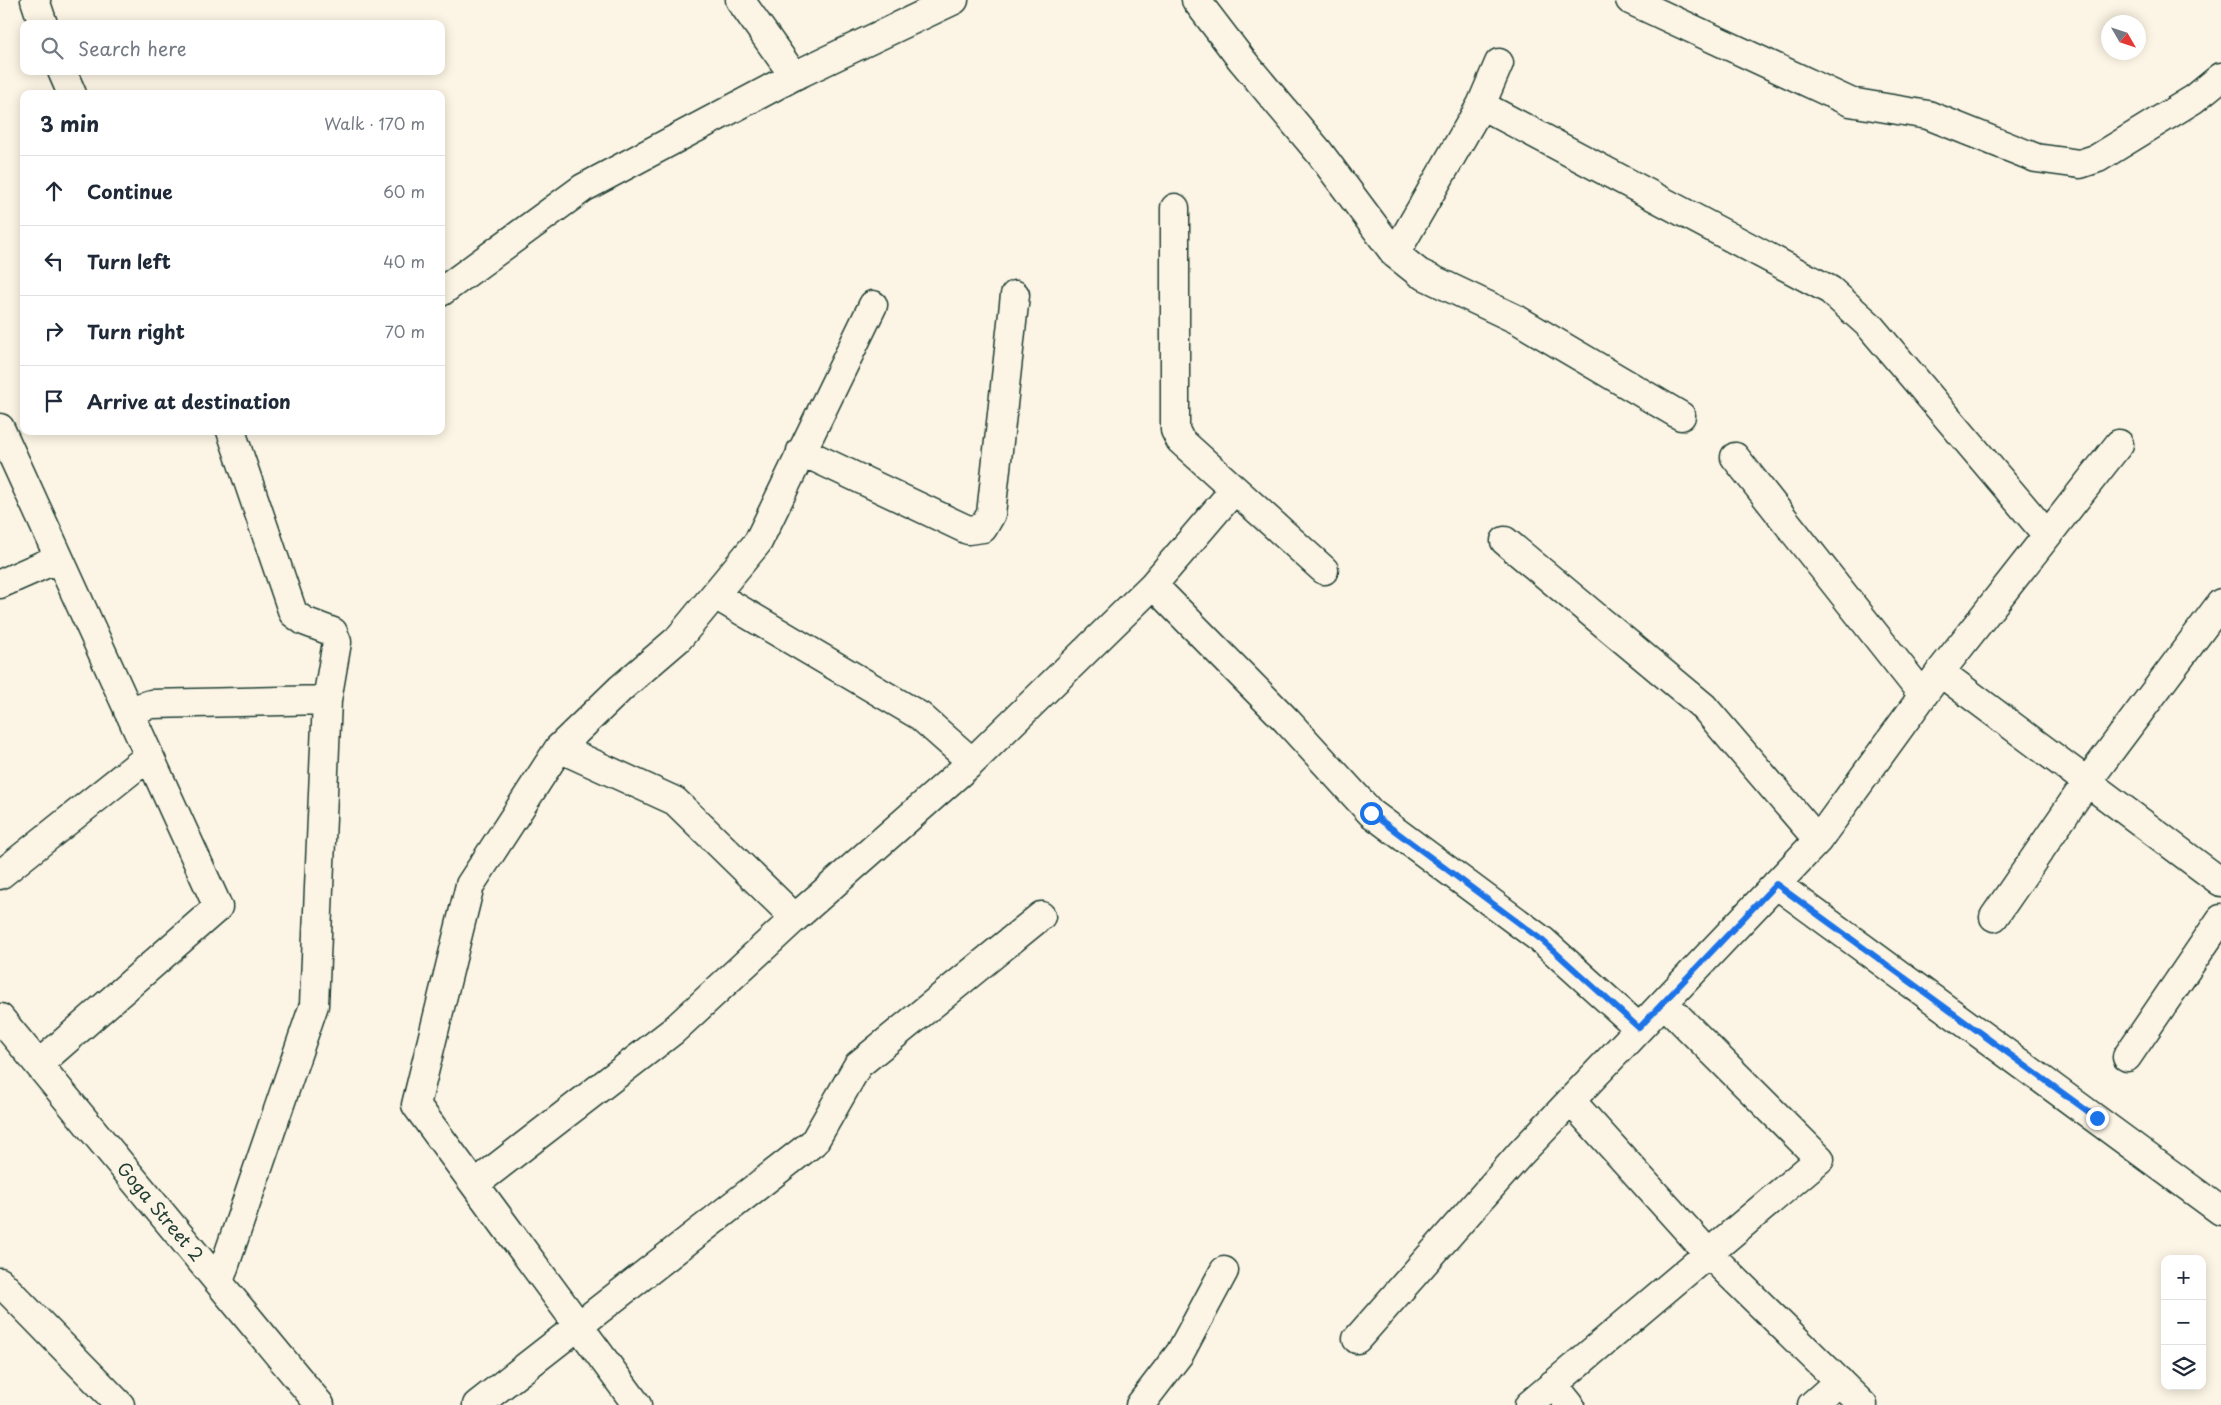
<!DOCTYPE html>
<meta charset="utf-8">
<style>
:root{--surface:#fff;--page:#f6f6f7;--text:#1f2937;--muted:#747a83;--line:#e0e1e3}
body{margin:0;font-family:"Playpen Sans",sans-serif;background:var(--page);color:var(--text)}
.controls{position:absolute;right:15px;bottom:15px;display:grid;overflow:hidden;border-radius:10px;box-shadow:0 2px 12px #0003}
.controls button{width:45px;height:45px;display:grid;place-items:center;padding:0;border:0;border-bottom:1px solid var(--line);background:var(--surface);color:var(--text);font:25px sans-serif}
.compass{position:absolute;left:2101px;top:15px;width:45px;height:45px;border-radius:50%;background:var(--surface);box-shadow:0 2px 12px #0003;rotate:129deg}
.stop{position:absolute;width:15px;height:15px;margin:-11px;border:4px solid #1a73e8;border-radius:50%;background:#fff}
.stop.end{background:#1a73e8;border-color:#fff;box-shadow:0 1px 5px #0008}
.list{margin:0;padding:0;list-style:none}
h2{display:flex;justify-content:space-between;align-items:center;height:65px;margin:0;padding:0 20px;font-size:21px}
h2 small{font-size:16px;font-weight:400;color:var(--muted)}
.list li{display:grid;grid-template-columns:32px 1fr auto;gap:15px;align-items:center;box-sizing:border-box;height:70px;padding:0 20px;border-top:1px solid var(--line)}
.list b{display:block;font-size:19px;white-space:nowrap}
.list em{font-size:16px;font-style:normal;color:var(--muted)}
.icon{flex:none;width:28px;height:28px;fill:none;stroke:currentColor;stroke-width:2;stroke-linecap:round;stroke-linejoin:round}
.map{position:relative;flex:none;width:2221px;height:1405px;overflow:hidden}
.search{position:absolute;background:var(--surface);box-shadow:0 2px 12px #0003;left:20px;top:20px;width:425px;height:55px;display:flex;align-items:center;gap:12px;box-sizing:border-box;padding:0 18px;border-radius:10px;color:var(--muted);font-size:19px}
.panel{position:absolute;background:var(--surface);box-shadow:0 2px 12px #0003;left:20px;top:90px;width:425px;height:345px;border-radius:10px}
.map>svg:first-child{display:block}
</style>
<div class="map">
<svg width="2221" height="1405" viewBox="0 0 2221 1405">
<rect width="100%" height="100%" fill="#fcf5e5"/>
<filter id="ink" filterUnits="userSpaceOnUse"><feTurbulence type="fractalNoise" baseFrequency=".02" numOctaves="2"/><feDisplacementMap in="SourceGraphic" scale="10" xChannelSelector="R" yChannelSelector="G"/><feConvolveMatrix kernelMatrix="1 2 1 2 8 2 1 2 1" color-interpolation-filters="sRGB"/></filter>
<g filter="url(#ink)">
<g fill="none" stroke-linecap="round" stroke-linejoin="round">
<g stroke="#1f3d34" stroke-width="31">
<path id="minor" d="M 35,0 L 43,24
M 740,0 L 794,76
M 1196,0 L 1241,59 L 1319,152 L 1395,254 L 1419,273 L 1518,320 L 1681,416
M 1630,0 L 1850,102 L 1928,115 L 2036,158 L 2080,164 L 2098,158 L 2194,99 L 2221,77
M 62,71 L 72,94
M 1481,105 L 1830,290 L 1869,325 L 2047,535
M 1175,208 L 1175,430 L 1180,440 L 1324,570
M 1395,254 L 1481,105 L 1499,63
M 441,292 L 583,188 L 794,76 L 954,0
M 0,428 L 218,907 L 39,1064
M 801,451 L 968,530 L 983,528 L 991,514 L 1015,295
M 1735,457 L 1923,695
M 1505,541 L 1704,707 L 1818,840
M 0,584 L 59,558
M 1153,585 L 1287,721 L 1371,813 L 1543,941 L 1639,1028
M 715,595 L 920,716 L 972,762
M 1940,672 L 2221,882
M 128,711 L 151,704 L 327,700
M 559,748 L 675,801 L 795,918
M 0,875 L 149,756
M 1776,884 L 2221,1211
M 1994,917 L 2087,782 L 2221,603
M 0,1018 L 320,1405
M 2127,1057 L 2221,919
M 1571,1101 L 1709,1254 L 1863,1405
M 475,1184 L 673,1031 L 795,918 L 972,762 L 1153,585 L 1234,490
M 0,1282 L 120,1405
M 219,1282 L 314,1005 L 327,700 L 337,642 L 333,632 L 304,621 L 293,613 L 231,431
M 1357,1339 L 1520,1154 L 1818,840 L 1940,672 L 2119,444
M 1553,1384 L 1570,1405
M 477,1405 L 814,1142 L 858,1065 L 1041,916
M 637,1405 L 416,1105 L 470,885 L 559,748 L 621,688 L 678,639 L 758,542 L 873,305
M 1140,1405 L 1180,1353 L 1224,1271
M 1529,1405 L 1820,1159 L 1664,1003
M 1812,1405 L 1839,1381"/>
</g>
<use href="#minor" stroke="#fcf5e5" stroke-width="28"/>
</g>
</g>
<g fill="none" stroke-linecap="round" stroke-linejoin="round" filter="url(#ink)">
<path stroke="#1a73e8" stroke-width="6" d="M 1371,813 L 1543,941 L 1639,1028 L 1776,884 L 2097,1118"/>
</g>
<g text-anchor="middle" dominant-baseline="central" stroke-width="4" stroke-linejoin="round" paint-order="stroke">
<g font-size="18" fill="#1f3d34" stroke="#fcf5e5">
<text transform="translate(161 1211) rotate(50)">Goga Street 2</text>
</g>
</g>
</svg>
<div class="controls">
<button>+</button>
<button>−</button>
<button><svg class="icon" aria-label="layers" viewBox="0 0 24 24"><path d="M12 4l9 5-9 5-9-5zM3 14l9 5 9-5"/></svg></button>
</div>
<svg class="compass" viewBox="-18 -18 36 36"><path d="M0-13l5 13h-10z" fill="#e53935"/><path d="M0 13l5-13h-10z" fill="#747a83"/></svg>
<div class="stop" style="left:1371px;top:813px"></div>
<div class="stop end" style="left:2097px;top:1118px"></div>
<div class="search"><svg class="icon" aria-label="search" viewBox="0 0 24 24"><circle cx="10" cy="10" r="6"/><path d="M15 15l6 6"/></svg>Search here</div>
<section class="panel">
<h2>3 min<small>Walk · 170 m</small></h2>
<ul class="list">
<li><svg class="icon" aria-label="ahead" viewBox="0 0 24 24"><path d="M12 20V5M6 11l6-6 6 6"/></svg><div><b>Continue</b></div><em>60 m</em></li>
<li><svg class="icon" aria-label="left" viewBox="0 0 24 24"><path d="M17 20v-9H6M10 6l-5 5 5 5"/></svg><div><b>Turn left</b></div><em>40 m</em></li>
<li><svg class="icon" aria-label="right" viewBox="0 0 24 24"><path d="M7 20v-9h11M14 6l5 5-5 5"/></svg><div><b>Turn right</b></div><em>70 m</em></li>
<li><svg class="icon" aria-label="arrive" viewBox="0 0 24 24"><path d="M6 21V4h12l-3 4 3 4H6"/></svg><div><b>Arrive at destination</b></div></li>
</ul>
</section>
</div>
